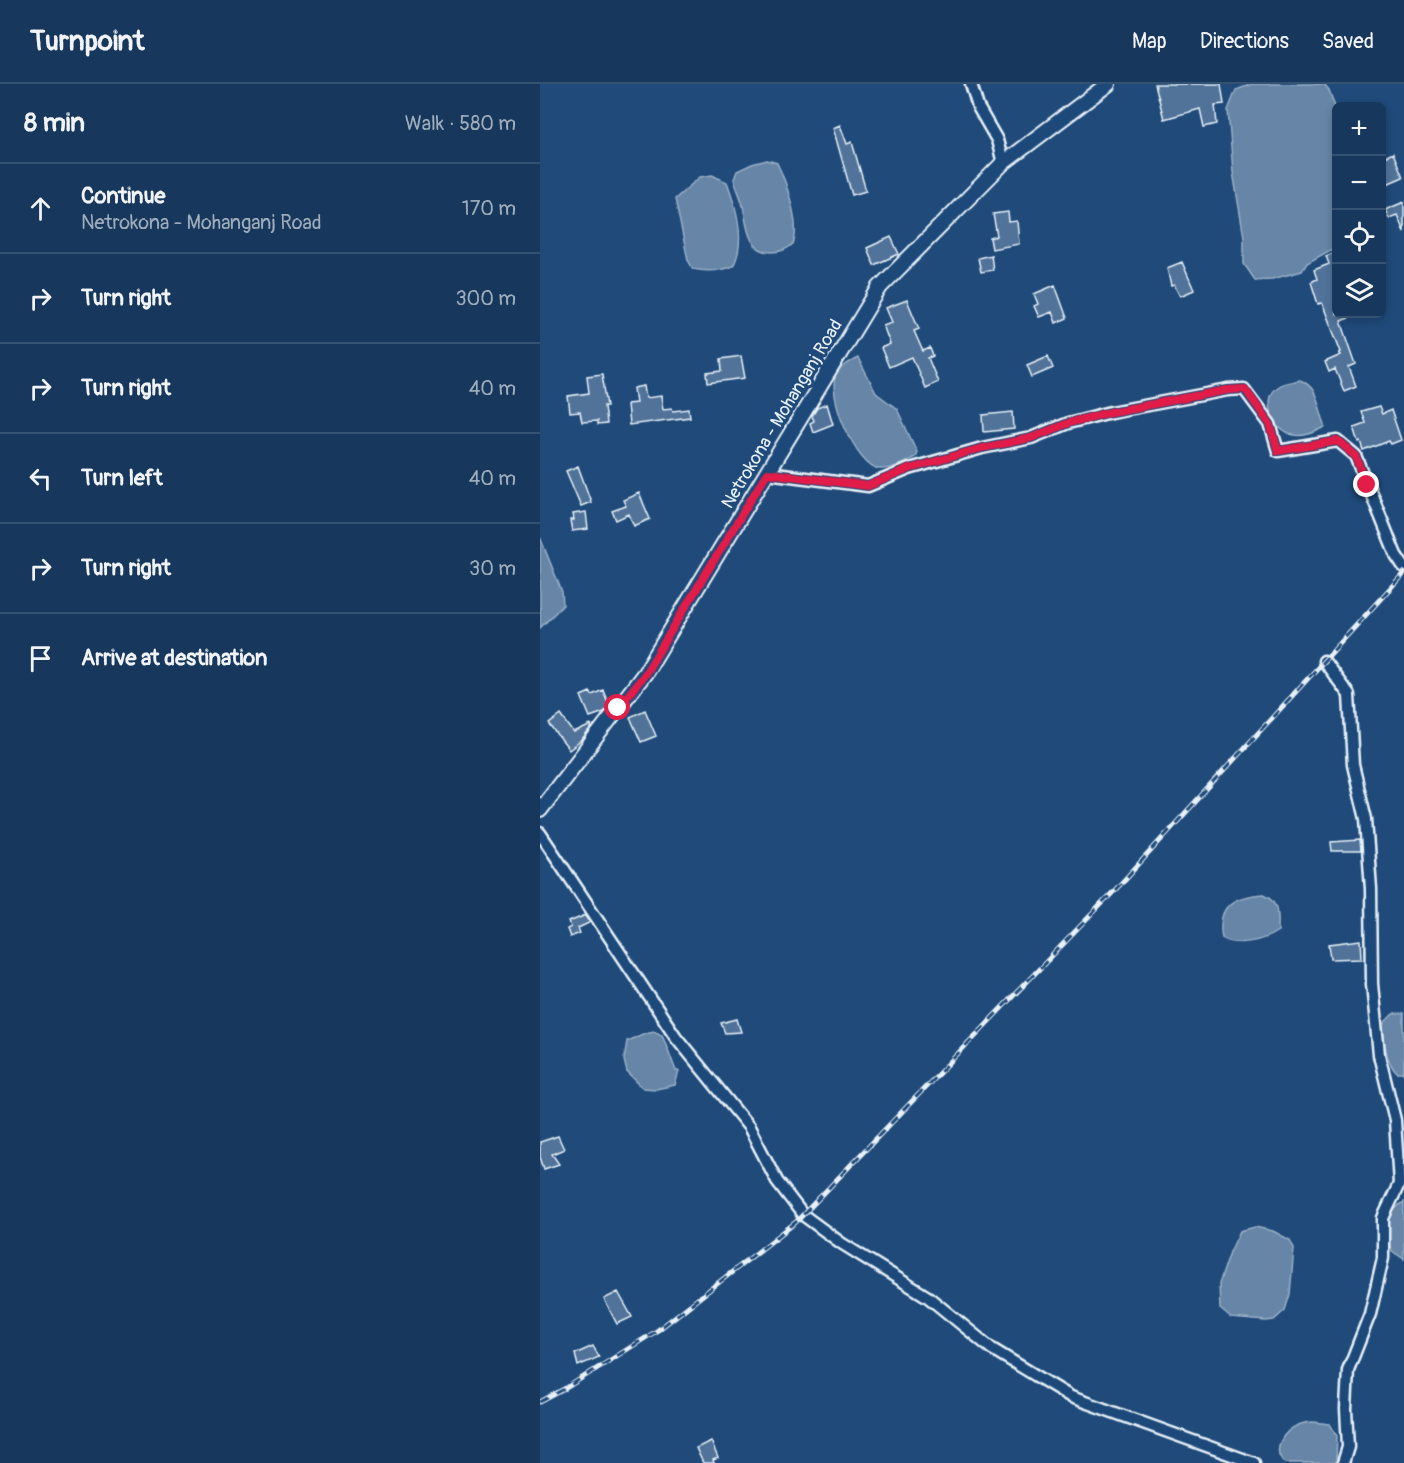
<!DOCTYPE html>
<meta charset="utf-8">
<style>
:root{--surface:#17385c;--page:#203f62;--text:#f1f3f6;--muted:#9eacbb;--line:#365272}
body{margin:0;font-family:Pangolin,sans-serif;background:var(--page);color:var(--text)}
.controls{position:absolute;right:18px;top:18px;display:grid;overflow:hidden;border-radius:9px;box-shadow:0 3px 9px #0003}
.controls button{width:54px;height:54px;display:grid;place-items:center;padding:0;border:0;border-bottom:2px solid var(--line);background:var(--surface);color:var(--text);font:30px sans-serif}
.stop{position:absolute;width:18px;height:18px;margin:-14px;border:4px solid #e11d48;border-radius:50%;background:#fff}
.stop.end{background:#e11d48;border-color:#fff;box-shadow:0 2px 6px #0008}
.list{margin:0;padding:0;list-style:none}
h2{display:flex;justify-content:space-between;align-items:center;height:78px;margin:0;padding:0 24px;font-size:26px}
h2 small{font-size:20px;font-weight:400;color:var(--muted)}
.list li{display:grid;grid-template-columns:39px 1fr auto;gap:18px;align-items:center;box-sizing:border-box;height:90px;padding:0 24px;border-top:2px solid var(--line)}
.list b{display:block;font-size:22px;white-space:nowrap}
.list p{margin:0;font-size:20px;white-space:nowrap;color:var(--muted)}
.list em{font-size:20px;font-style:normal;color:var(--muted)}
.icon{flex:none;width:33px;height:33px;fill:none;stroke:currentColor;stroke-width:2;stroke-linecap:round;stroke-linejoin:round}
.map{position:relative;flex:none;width:864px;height:1379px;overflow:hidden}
header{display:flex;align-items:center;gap:36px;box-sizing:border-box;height:84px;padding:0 30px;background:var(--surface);border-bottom:2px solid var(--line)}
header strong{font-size:28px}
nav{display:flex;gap:33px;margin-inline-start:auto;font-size:21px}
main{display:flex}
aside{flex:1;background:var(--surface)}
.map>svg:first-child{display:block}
</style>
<header>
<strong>Turnpoint</strong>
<nav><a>Map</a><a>Directions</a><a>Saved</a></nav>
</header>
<main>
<aside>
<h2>8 min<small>Walk · 580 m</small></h2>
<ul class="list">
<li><svg class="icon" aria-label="ahead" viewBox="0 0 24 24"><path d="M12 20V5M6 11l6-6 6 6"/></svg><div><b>Continue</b><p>Netrokona - Mohanganj Road</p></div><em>170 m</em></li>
<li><svg class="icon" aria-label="right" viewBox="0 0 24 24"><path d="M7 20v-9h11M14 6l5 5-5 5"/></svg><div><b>Turn right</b></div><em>300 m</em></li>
<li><svg class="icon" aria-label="right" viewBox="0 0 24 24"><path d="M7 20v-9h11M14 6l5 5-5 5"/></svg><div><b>Turn right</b></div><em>40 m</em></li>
<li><svg class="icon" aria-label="left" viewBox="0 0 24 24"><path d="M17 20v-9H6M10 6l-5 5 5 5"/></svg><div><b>Turn left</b></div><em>40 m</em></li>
<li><svg class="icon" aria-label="right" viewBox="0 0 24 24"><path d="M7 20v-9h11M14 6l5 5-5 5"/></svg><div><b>Turn right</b></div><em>30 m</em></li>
<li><svg class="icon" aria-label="arrive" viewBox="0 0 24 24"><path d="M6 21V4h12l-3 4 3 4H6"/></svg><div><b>Arrive at destination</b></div></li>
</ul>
</aside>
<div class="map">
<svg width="864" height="1379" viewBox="0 0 864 1379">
<rect width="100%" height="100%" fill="#1f4a7a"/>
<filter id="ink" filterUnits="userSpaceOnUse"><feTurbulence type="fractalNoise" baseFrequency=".0167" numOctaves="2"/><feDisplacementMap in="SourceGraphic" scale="12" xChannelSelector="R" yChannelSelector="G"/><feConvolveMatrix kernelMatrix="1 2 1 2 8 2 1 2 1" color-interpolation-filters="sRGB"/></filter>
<g filter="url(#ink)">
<path fill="#6685a7" stroke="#9ab0c7" stroke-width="1.5" d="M 712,0 L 784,0 L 789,6 L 796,26 L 796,163 L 767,179 L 762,187 L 732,195 L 715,196 L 704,180 L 704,153 L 693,88 L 688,26 L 696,6 Z
M 227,76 L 237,79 C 246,97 261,141 253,160 C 247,165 242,168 232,168 C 207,168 207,140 203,122 C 201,112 196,104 194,95 L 197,87 L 212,80 Z
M 172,91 L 187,98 C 196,122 207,158 193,182 C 180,187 167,188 153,185 L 148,176 L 135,115 L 160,93 Z
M 318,274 L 336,309 L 357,325 L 377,368 L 375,373 C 365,378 352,386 340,385 C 317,383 286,311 296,291 C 300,283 310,278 318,274 Z
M 760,296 C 779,303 778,324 785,340 L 785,343 C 774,349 762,354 749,350 C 733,344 720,315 737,303 C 743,298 752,298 760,296 Z
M 0,453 L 22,508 L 23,521 L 0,544 Z
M 724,810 C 741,817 738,831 738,847 C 724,857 697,863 682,854 C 676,821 694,812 724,810 Z
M 853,930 L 864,930 L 864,989 L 857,989 C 846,979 843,954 843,940 Z
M 114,947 L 122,951 L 124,955 L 136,987 L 139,987 L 135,1001 L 116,1005 L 103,1004 L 87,988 L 84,976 L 87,957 L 105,949 Z
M 864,1118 L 864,1175 L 852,1167 C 844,1149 846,1128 864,1118 Z
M 715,1143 L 733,1147 L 750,1156 L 754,1164 L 750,1210 L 745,1226 L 734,1236 L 726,1237 L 691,1234 L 680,1225 L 679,1200 L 690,1168 L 700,1147 Z
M 773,1338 L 790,1340 L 797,1352 L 796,1379 L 745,1379 C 730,1366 744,1347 758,1341 C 763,1339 768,1338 773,1338 Z"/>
<path fill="#517399" stroke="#e8f1f8" stroke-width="1.5" d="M 615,0 L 681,0 L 684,20 L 675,21 L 677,40 L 664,43 L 660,25 L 624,35 Z
M 300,41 L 307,60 L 312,58 L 326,107 L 312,111 L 293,44 Z
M 853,69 L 863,93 L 842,102 L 842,74 Z
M 864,118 L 864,148 L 857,131 L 849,134 L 845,126 Z
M 468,128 L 469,138 L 477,137 L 479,160 L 452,165 L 450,154 L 457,152 L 453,130 Z
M 351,153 L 359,170 L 334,181 L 327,164 Z
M 796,168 L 796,230 L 819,230 L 801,237 L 816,280 L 809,283 L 816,302 L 804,307 L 795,285 L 789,288 L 785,278 L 801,271 L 799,269 L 801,268 L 782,219 L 778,220 L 771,198 L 777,195 L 774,186 L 789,180 L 786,172 Z
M 451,171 L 453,186 L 441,188 L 438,174 Z
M 642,178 L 654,206 L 640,212 L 634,201 L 631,202 L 627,184 Z
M 515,201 L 527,234 L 516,239 L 512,228 L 499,233 L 494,222 L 498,220 L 494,210 Z
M 367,216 L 379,245 L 374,247 L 381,263 L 383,267 L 390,264 L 393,272 L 388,274 L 398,298 L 385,304 L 372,273 L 349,283 L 341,264 L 350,260 L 343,241 L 352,238 L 346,224 Z
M 201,272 L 205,294 L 168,299 L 167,289 L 182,287 L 181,275 Z
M 508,272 L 513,284 L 492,293 L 487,281 Z
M 62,290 L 67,322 L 64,322 L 66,340 L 57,341 L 57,337 L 42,338 L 40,328 L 30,329 L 28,312 L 49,309 L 47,292 Z
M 104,302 L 106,314 L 121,312 L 123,325 L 132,324 L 133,327 L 149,325 L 150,333 L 89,341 L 87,320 L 96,319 L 94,304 Z
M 287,320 L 293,340 L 273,348 L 270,339 L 274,337 L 272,332 L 277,324 Z
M 839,323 L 842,330 L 851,326 L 861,356 L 851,360 L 849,357 L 824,367 L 821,358 L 819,359 L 814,343 L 825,339 L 821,328 Z
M 473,328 L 474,345 L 444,348 L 443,331 Z
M 38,382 L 51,418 L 41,422 L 26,387 Z
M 99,409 L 110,435 L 94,442 L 89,430 L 76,436 L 72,427 L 86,422 L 83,416 Z
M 46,428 L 48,445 L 32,447 L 30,436 L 34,436 L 33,430 Z
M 63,606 L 69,621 L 64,628 L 50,633 L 41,612 L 50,608 L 52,611 Z
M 105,626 L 116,652 L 101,658 L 90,633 Z
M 21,631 L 34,649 L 51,641 L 52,643 L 42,656 L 29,666 L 9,640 Z
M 820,756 L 821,767 L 792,767 L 791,758 Z
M 46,831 L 51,838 L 38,844 L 40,849 L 30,853 L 27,845 L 31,843 L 29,838 Z
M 821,856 L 822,874 L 791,875 L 789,860 Z
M 197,935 L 201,948 L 185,949 L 181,939 Z
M 18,1052 L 24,1065 L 12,1070 L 19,1080 L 4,1085 L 0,1073 L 0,1058 Z
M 78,1208 L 92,1233 L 77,1240 L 64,1215 Z
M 53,1262 L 59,1273 L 38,1282 L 35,1270 Z
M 171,1357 L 178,1374 L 173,1376 L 174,1379 L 163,1379 L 156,1364 Z"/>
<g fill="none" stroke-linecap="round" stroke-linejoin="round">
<g stroke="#e8f1f8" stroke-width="15">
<path id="minor" d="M 431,0 L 438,23 L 457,56 L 463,79
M 227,389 L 328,402 L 369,385 L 442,364 L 491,354 L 528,339 L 571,328 L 688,306 L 704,305 L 730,340 L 738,367 L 798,357 L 816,372 L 856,471 L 864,483
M 784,577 L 809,611 L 813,681 L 826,735 L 831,805 L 832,900 L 839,971 L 855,1036 L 859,1100 L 843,1134 L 843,1174 L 830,1230 L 808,1286 L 806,1325 L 808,1363 L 803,1379
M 0,749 L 136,953 L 209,1043 L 237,1097 L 263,1131 L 301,1159 L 388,1213 L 452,1265 L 531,1313 L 714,1379"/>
</g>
<g stroke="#e8f1f8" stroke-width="18">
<path id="major" d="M 0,726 L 105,589 L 340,203 L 463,79 L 568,0"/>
</g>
<use href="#minor" stroke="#1f4a7a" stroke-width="10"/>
<use href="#major" stroke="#1f4a7a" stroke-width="14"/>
<g stroke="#e8f1f8" stroke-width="5">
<path id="rail" d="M 0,1318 L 26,1304 L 118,1246 L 256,1138 L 576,805 L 864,489"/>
</g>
<use href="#rail" stroke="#1f4a7a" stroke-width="3" stroke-dasharray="9" stroke-linecap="butt"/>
</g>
</g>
<g fill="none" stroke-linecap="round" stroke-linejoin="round" filter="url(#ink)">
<path stroke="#e11d48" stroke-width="8" d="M 78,624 L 105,590 L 227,389 L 328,402 L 369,385 L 442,364 L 491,354 L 528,339 L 571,328 L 688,306 L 705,305 L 730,340 L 738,367 L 798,357 L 816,372 L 827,401"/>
</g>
<g text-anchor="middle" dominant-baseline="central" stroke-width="6" stroke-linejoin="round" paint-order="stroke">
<g font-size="18" fill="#e8f1f8" stroke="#1f4a7a">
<text transform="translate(242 330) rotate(-59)">Netrokona - Mohanganj Road</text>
</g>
</g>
</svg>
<div class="controls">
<button>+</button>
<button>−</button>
<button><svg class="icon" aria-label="locate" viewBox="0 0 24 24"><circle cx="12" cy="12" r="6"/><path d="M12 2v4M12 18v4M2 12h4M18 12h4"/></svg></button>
<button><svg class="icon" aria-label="layers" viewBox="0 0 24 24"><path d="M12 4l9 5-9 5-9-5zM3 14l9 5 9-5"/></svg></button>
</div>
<div class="stop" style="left:78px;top:624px"></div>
<div class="stop end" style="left:827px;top:401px"></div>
</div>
</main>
